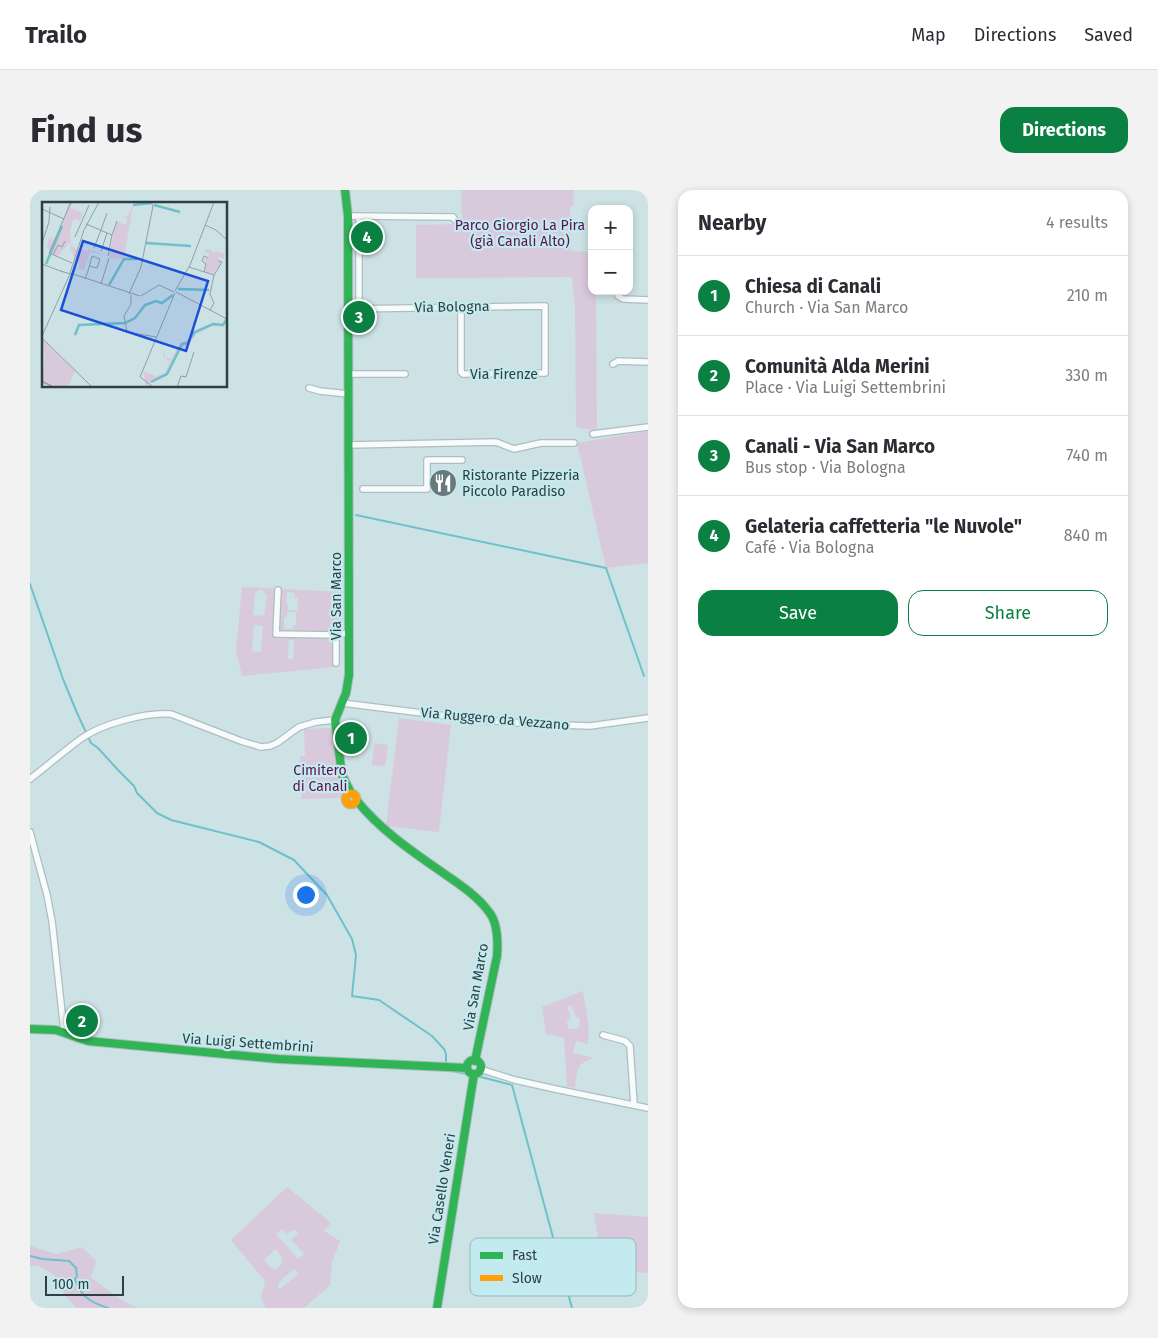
<!DOCTYPE html>
<meta charset="utf-8">
<style>
:root{--surface:#fff;--page:#f2f2f3;--text:#2b2b33;--muted:#7c7c81;--line:#e1e1e2;--accent:#0b8043}
body{margin:0;font-family:"Fira Sans",sans-serif;background:var(--page);color:var(--text)}
.controls{position:absolute;right:15px;top:15px;display:grid;overflow:hidden;border-radius:10px;box-shadow:0 2px 8px #0003}
.controls button{width:45px;height:45px;display:grid;place-items:center;padding:0;border:0;border-bottom:1px solid var(--line);background:var(--surface);color:var(--text);font:25px sans-serif}
.scale{position:absolute;left:15px;bottom:12px;width:79px;box-sizing:border-box;padding-left:5px;border:2px solid #304042;border-top:0;font-size:14px;line-height:18px;white-space:nowrap;color:#304042;-webkit-text-stroke:4px #c3eaef;paint-order:stroke}
.you{position:absolute;left:275px;top:704px;width:18px;height:18px;margin:-12px;border:4px solid #fff;border-radius:50%;background:#1a73e8;box-shadow:0 0 0 8px #1a73e833}
.badge{display:grid;place-items:center;width:32px;height:32px;border-radius:50%;background:var(--accent);color:#fff;font-size:16px;font-weight:700}
.pin{position:absolute;translate:-50% -50%;border:2px solid #fff;box-shadow:0 1px 5px #0006}
.list{margin:0;padding:0;list-style:none}
h2{display:flex;justify-content:space-between;align-items:center;height:65px;margin:0;padding:0 20px;font-size:21px}
h2 small{font-size:16px;font-weight:400;color:var(--muted)}
.list li{display:grid;grid-template-columns:32px 1fr auto;gap:15px;align-items:center;box-sizing:border-box;height:80px;padding:0 20px;border-top:1px solid var(--line)}
.list b{display:block;font-size:19px;white-space:nowrap}
.list p{margin:0;font-size:16px;white-space:nowrap;color:var(--muted)}
.list em{font-size:16px;font-style:normal;color:var(--muted)}
.actions{display:flex;gap:10px;padding:15px 20px}
.actions a{flex:1;padding:11px 0;border:1px solid var(--accent);border-radius:15px;text-align:center;font-size:18px;color:var(--accent)}
.actions .main{background:var(--accent);color:#fff}
.map{position:relative;flex:none;width:618px;height:1118px;overflow:hidden;border-radius:15px}
header{display:flex;align-items:center;gap:30px;box-sizing:border-box;height:70px;padding:0 25px;background:var(--surface);border-bottom:1px solid var(--line)}
header strong{font-size:24px}
nav{display:flex;gap:28px;margin-inline-start:auto;font-size:18px}
.intro{display:flex;align-items:center;justify-content:space-between;box-sizing:border-box;height:120px;padding:0 30px}
h1{margin:0;font-size:35px}
.button{padding:12px 22px;border-radius:15px;background:var(--accent);color:#fff;font-size:18px;font-weight:700}
main{display:flex;gap:30px;padding:0 30px}
aside{flex:1;background:var(--surface);border-radius:15px;box-shadow:0 2px 8px #0003}
.map>svg:first-child{display:block}
</style>
<header>
<strong>Trailo</strong>
<nav><a>Map</a><a>Directions</a><a>Saved</a></nav>
</header>
<div class="intro"><h1>Find us</h1><a class="button">Directions</a></div>
<main>
<div class="map">
<svg width="618" height="1118" viewBox="0 0 618 1118">
<rect width="100%" height="100%" fill="#cde2e5"/>
<path fill="#d9c9dc" fill-rule="evenodd" d="M 431,0 L 544,0 L 543,16 L 540,17 L 541,61 L 562,62 L 562,101 L 566,101 L 567,241 L 546,237 L 545,116 L 542,87 L 386,88 L 386,35 L 432,34 Z
M 618,241 L 618,373 L 576,378 L 547,253 Z
M 212,397 L 312,402 L 312,444 L 306,445 L 305,477 L 212,486 L 206,461 ZM 228,400 L 235,401 L 235,404 L 237,405 L 234,426 L 223,425 L 225,403 L 227,403 ZM 257,402 L 265,403 L 265,408 L 268,408 L 267,421 L 258,420 L 258,415 L 256,414 ZM 257,422 L 266,422 L 266,435 L 263,435 L 263,439 L 256,439 L 254,437 L 254,427 L 257,427 ZM 224,435 L 233,436 L 231,462 L 222,461 ZM 259,450 L 264,450 L 263,469 L 258,469 Z
M 369,528 L 421,535 L 409,642 L 356,636 Z
M 302,538 L 312,608 L 272,609 L 270,566 L 275,566 L 274,539 Z
M 344,553 L 358,555 L 355,576 L 342,575 Z
M 553,801 L 559,839 L 558,854 L 546,851 L 543,863 L 564,868 C 545,873 548,881 545,898 L 537,896 L 534,848 L 516,844 L 512,817 ZM 541,815 L 547,828 L 549,827 L 550,836 L 545,839 L 538,839 L 537,830 L 540,830 L 540,824 L 537,817 Z
M 257,997 L 299,1031 L 301,1033 L 294,1041 L 310,1051 L 302,1072 L 300,1095 L 274,1118 L 236,1118 L 231,1109 L 235,1091 L 201,1050 ZM 252,1039 L 257,1044 L 264,1039 L 268,1043 L 261,1049 L 274,1064 L 268,1069 L 246,1044 ZM 245,1059 L 253,1068 L 251,1070 L 253,1073 L 245,1080 L 242,1077 L 241,1078 L 234,1070 ZM 264,1079 L 268,1084 L 250,1099 L 247,1096 L 249,1094 L 249,1092 Z
M 564,1023 L 618,1027 L 618,1083 L 573,1081 Z
M 0,1056 L 26,1064 L 52,1057 L 66,1071 L 61,1087 L 88,1108 L 107,1118 L 46,1118 L 35,1105 L 24,1085 L 8,1075 L 0,1077 Z"/>
<g fill="none" stroke-linecap="round" stroke-linejoin="round">
<path stroke="#6ec1cb" stroke-width="2" d="M 326,325 L 576,378 L 614,486
M 0,394 L 33,489 L 47,523 L 61,553 L 68,558 L 88,580 L 104,596 L 107,603 L 127,623 L 141,630 L 229,652 L 264,670 L 297,705 L 322,749 L 326,765 L 322,806 L 349,810 L 402,846 L 414,859 L 416,864 L 416,873
M 422,881 L 442,885
M 447,886 L 482,895 L 542,1118
M 0,1066 L 13,1069 L 39,1071 L 46,1078 L 47,1086 L 45,1089 C 51,1107 60,1112 78,1118"/>
<g stroke="#adbec0" stroke-width="8">
<path id="street" d="M 318,26 L 423,27 L 425,30
M 588,106 L 593,109 L 618,110
M 318,119 L 515,116 L 515,183 L 433,184 L 431,182 L 431,117
M 318,136 L 325,138 L 329,134 L 329,26
M 583,174 L 588,171 L 618,172
M 318,184 L 375,184
M 279,198 L 290,201 L 318,204
M 563,244 L 618,237
M 318,255 L 466,252 L 484,259 L 511,253 L 544,253
M 333,299 L 397,299 L 397,270 L 432,270
M 248,400 L 246,444 L 306,445
M 306,473 L 306,445 L 318,443
M 312,513 L 440,529 L 502,534 L 560,536 L 618,528
M 0,589 C 17,576 34,561 52,548 C 72,534 116,522 141,524 L 211,551 L 231,557 L 240,556 L 247,553 L 269,537 L 286,532 L 305,530
M 0,642 L 17,705 L 22,731 L 34,841
M 573,845 L 595,851 L 600,856 L 604,915
M 450,879 L 485,890 L 525,899 L 618,918"/>
</g>
<g stroke="#adbec0" stroke-width="10">
<path id="fast" d="M 315,0 L 318,26 L 319,485 L 316,503 L 305,530 L 312,585 L 321,603
M 327,611 C 349,638 377,658 406,678 C 424,691 445,703 459,722 C 468,733 468,752 467,766 L 445,871
M 0,839 L 26,840 L 58,851 L 248,869 L 437,878
M437 877a7 7 0 1 1 14 0a7 7 0 1 1-14 0Z
M 407,1118 L 444,884"/>
</g>
<g stroke="#adbec0" stroke-width="10">
<path id="slow" d="M315.5 609a5.5 5.5 0 1 1 11 0a5.5 5.5 0 1 1-11 0Z"/>
</g>
<use href="#street" stroke="#f8fbfb" stroke-width="5.5"/>
<use href="#fast" stroke="#30b455" stroke-width="8"/>
<use href="#slow" stroke="#ff9f0a" stroke-width="8"/>
</g>
<defs>
<g id="restaurant-disc" transform="scale(1.4375)"><circle r="9.5" fill="#67797b" stroke="#c3eaef"/><path d="M-5-6h1v4h1v-4h1v4h1v-4h1v5L-1.5 .5V6h-2V.5L-5-1ZM5-6V6H3V1.5H1.5Q1.5-4 5-6Z" fill="#fff"/></g>
</defs>
<g fill-rule="evenodd">
<use href="#restaurant-disc" x="413" y="293"/>
</g>
<g text-anchor="middle" dominant-baseline="central" stroke-width="4.5" stroke-linejoin="round" paint-order="stroke">
<g font-size="14" fill="#5f104d" stroke="#c3eaef">
<text x="490" y="35">Parco Giorgio La Pira<tspan x="490" dy="16">(già Canali Alto)</tspan></text>
<text x="290" y="580">Cimitero<tspan x="290" dy="16">di Canali</tspan></text>
</g>
<g font-size="14" fill="#304042" stroke="#c3eaef">
<text transform="translate(422 117) rotate(-1)">Via Bologna</text>
<text x="474" y="184">Via Firenze</text>
<text transform="translate(306 406) rotate(-90)">Via San Marco</text>
<text transform="translate(465 529) rotate(5)">Via Ruggero da Vezzano</text>
<text transform="translate(446 797) rotate(-80)">Via San Marco</text>
<text transform="translate(218 853) rotate(4)">Via Luigi Settembrini</text>
<text transform="translate(412 999) rotate(-81)">Via Casello Veneri</text>
</g>
<g font-size="14" fill="#304042" stroke="#c3eaef" text-anchor="start">
<text x="432" y="285">Ristorante Pizzeria<tspan x="432" dy="16">Piccolo Paradiso</tspan></text>
</g>
</g>
<g transform="translate(12 12)">
<rect width="185" height="185" fill="#cde2e5"/>
<path d="M 27,0 L 31,0 L 28,6 L 41,11 L 38,19 L 32,17 L 28,27 L 29,44 L 35,47 L 32,56 L 27,41 L 16,54 L 8,52 L 8,48 L 5,46 L 7,35 L 12,38 L 17,34 ZM 91,2 L 82,57 L 67,56 L 74,19 L 84,23 L 85,16 L 80,16 L 86,14 ZM 36,46 L 45,49 L 46,47 L 66,53 L 48,50 L 42,68 L 36,66 L 38,61 L 32,59 ZM 164,47 L 171,49 L 171,53 L 173,49 L 183,52 L 182,57 L 175,54 L 179,61 L 171,72 L 163,70 L 164,63 L 161,60 L 168,52 L 162,50 ZM 183,116 L 182,125 L 170,124 L 154,132 L 147,143 L 139,146 L 125,174 L 114,176 L 104,185 L 101,169 L 115,174 L 123,171 L 128,159 L 121,155 L 123,148 L 123,155 L 129,157 L 139,140 L 146,138 L 152,129 L 172,121 L 180,122 ZM 0,137 L 33,169 L 26,185 L 9,185 L 0,181 L 3,155 Z" fill="#d9c9dc"/>
<path fill="none" stroke="#6ec1cb" stroke-width="2.5" d="M 91,3 L 109,1M 112,3 L 138,10M 104,41 L 149,44M 4,62 L 20,24M 67,83 L 82,57 L 95,57M 136,87 L 167,88M 33,133 L 37,123 L 83,121 L 93,116 L 103,103 L 114,99 L 120,101 L 131,93M 109,180 L 125,172 L 140,142 L 145,141 L 153,130 L 171,122 L 181,123 L 185,117"/>
<path fill="none" stroke="#8ea1a4" stroke-width="1" d="M 29,0 L 7,51 L 30,61M 0,7 L 22,17M 44,22 L 70,33 L 75,19M 163,23 L 174,28 L 185,38M 59,28 L 65,11M 33,35 L 47,3M 0,41 L 7,20 L 8,5M 52,46 L 59,28M 59,49 L 65,31M 11,53 L 16,43 L 20,45 L 23,39M 66,54 L 70,33M 0,62 L 21,70M 147,65 L 172,73 L 168,92 L 172,101 L 168,108M 162,70 L 164,62 L 160,59 L 162,54 L 166,56M 28,71 L 42,28 L 57,0M 28,71 L 98,94M 172,73 L 180,60 L 176,59M 43,77 L 46,69 L 50,54 L 58,57 L 55,66 L 47,64M 59,82 L 67,56M 133,89 L 148,63 L 172,0M 134,90 L 185,117M 87,92 L 99,65 L 111,4 L 109,0M 89,93 L 89,102 L 82,114 L 85,130 L 114,135M 99,94 L 117,83 L 132,90M 0,134 L 28,72 L 19,69M 0,136 L 50,185M 0,179 L 10,184 L 0,180M 111,185 L 98,175 L 133,91M 135,185 L 139,174 L 144,175 L 152,150"/>
<path fill="#1d4ed8" fill-opacity="0.15" stroke="#1d4ed8" stroke-width="2.5" d="M 41,39 L 166,79 L 144,149 L 19,108 Z"/>
<rect width="185" height="185" fill="none" stroke="#304042" stroke-width="2.5"/>
</g>
<rect x="440" y="1048" width="166" height="58" rx="8" fill="#c3eaef" stroke="#97b7bb" stroke-width="1"/>
<rect x="450" y="1062" width="23" height="7" fill="#30b455"/>
<rect x="450" y="1085" width="23" height="6" fill="#ff9f0a"/>
<g font-size="14" fill="#304042">
<text x="482" y="1070">Fast</text>
<text x="482" y="1093">Slow</text>
</g>
</svg>
<div class="controls">
<button>+</button>
<button>−</button>
</div>
<div class="scale">100 m</div>
<div class="you"></div>
<div class="pin badge" style="left:321px;top:548px">1</div>
<div class="pin badge" style="left:52px;top:831px">2</div>
<div class="pin badge" style="left:329px;top:127px">3</div>
<div class="pin badge" style="left:337px;top:47px">4</div>
</div>
<aside>
<h2>Nearby<small>4 results</small></h2>
<ul class="list">
<li><span class="badge">1</span><div><b>Chiesa di Canali</b><p>Church · Via San Marco</p></div><em>210 m</em></li>
<li><span class="badge">2</span><div><b>Comunità Alda Merini</b><p>Place · Via Luigi Settembrini</p></div><em>330 m</em></li>
<li><span class="badge">3</span><div><b>Canali - Via San Marco</b><p>Bus stop · Via Bologna</p></div><em>740 m</em></li>
<li><span class="badge">4</span><div><b>Gelateria caffetteria &quot;le Nuvole&quot;</b><p>Café · Via Bologna</p></div><em>840 m</em></li>
</ul>
<div class="actions"><a class="main">Save</a><a>Share</a></div>
</aside>
</main>
